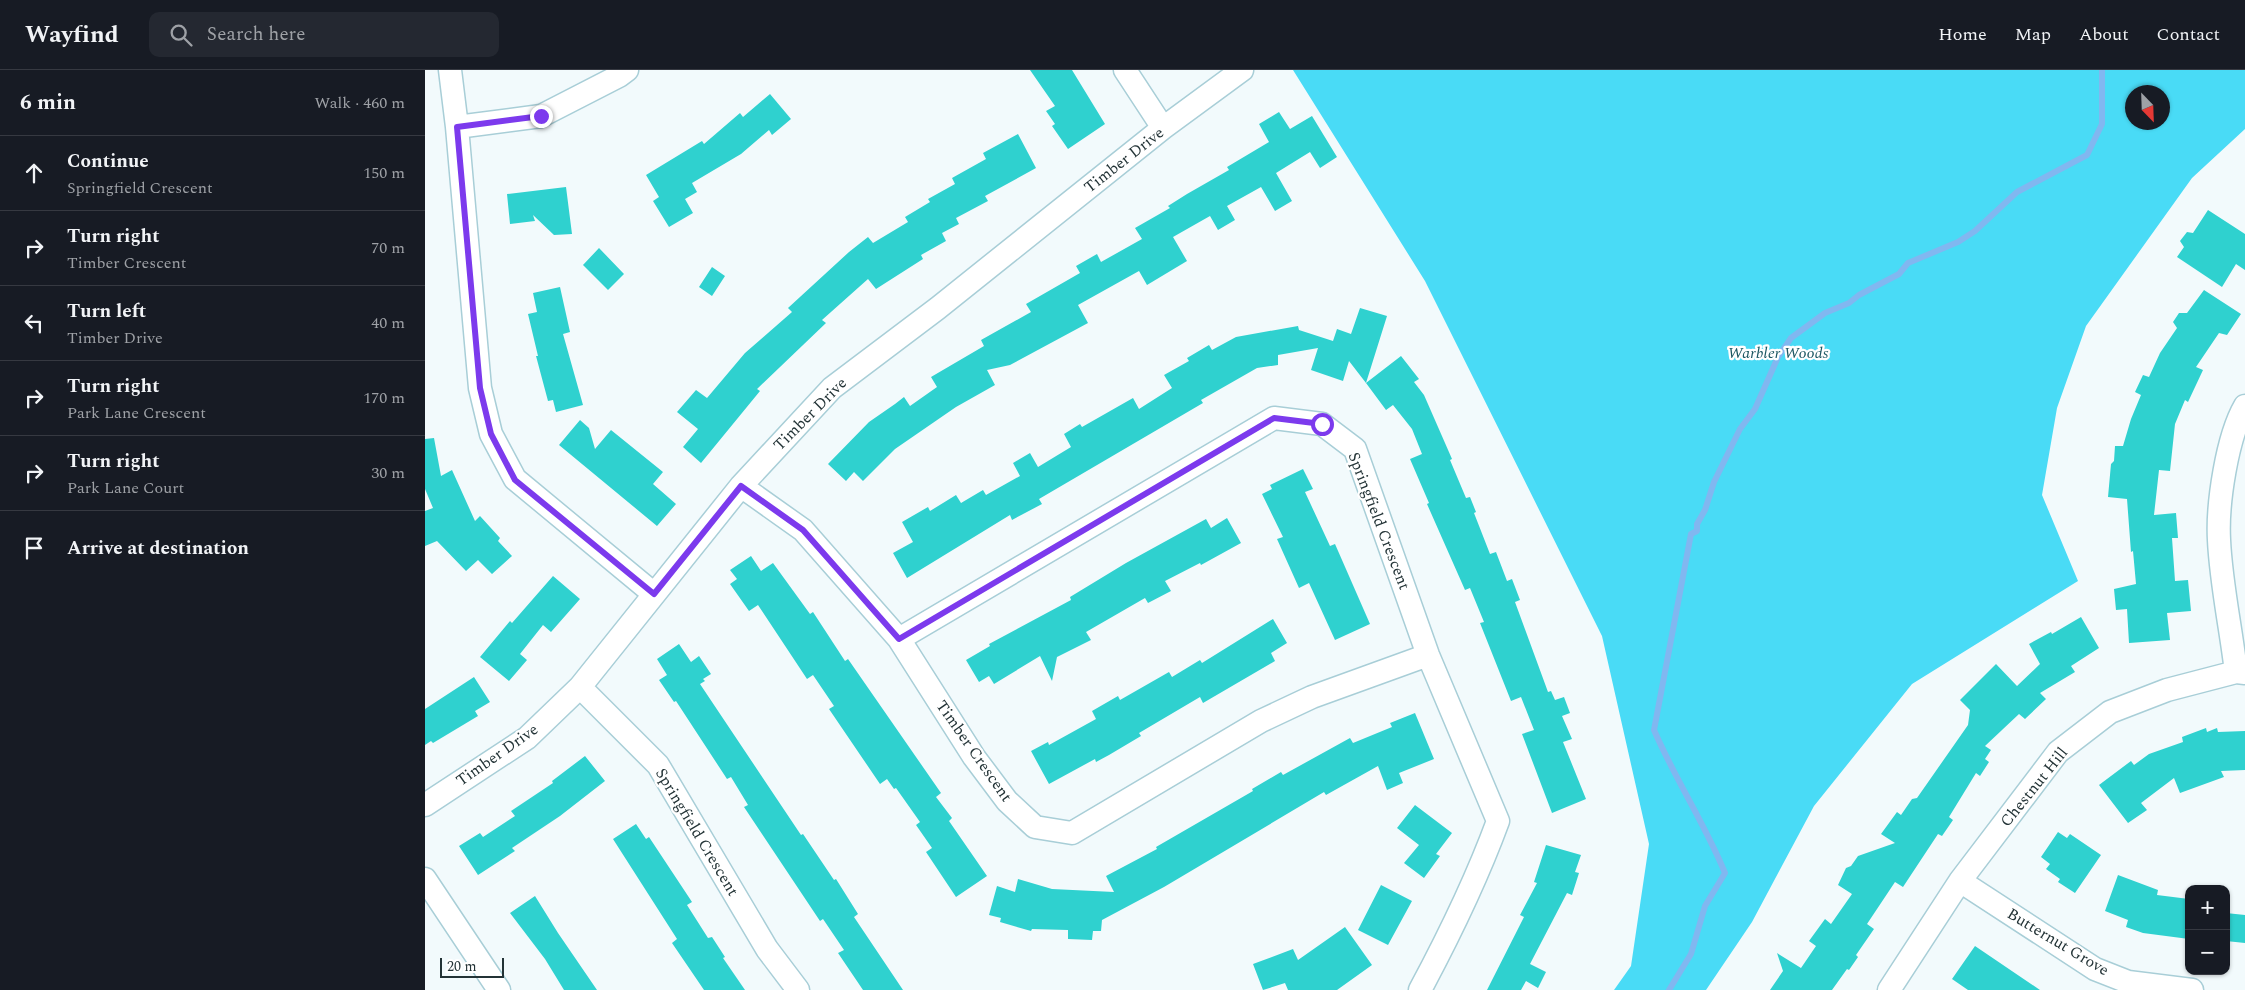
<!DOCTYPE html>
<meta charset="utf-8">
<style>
:root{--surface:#171b24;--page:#242831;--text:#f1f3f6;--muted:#9ea1a6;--line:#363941}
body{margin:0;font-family:Spectral,serif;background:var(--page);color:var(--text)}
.controls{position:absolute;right:15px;bottom:15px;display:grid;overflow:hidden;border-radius:10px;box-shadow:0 1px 4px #0004}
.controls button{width:45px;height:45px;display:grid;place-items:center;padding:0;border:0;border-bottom:1px solid var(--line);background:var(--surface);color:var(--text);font:25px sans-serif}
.compass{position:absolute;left:1700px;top:15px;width:45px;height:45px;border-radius:50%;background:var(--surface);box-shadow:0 1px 4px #0004;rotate:157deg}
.scale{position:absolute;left:15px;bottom:12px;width:64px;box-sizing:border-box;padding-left:5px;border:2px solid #233336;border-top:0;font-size:14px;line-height:18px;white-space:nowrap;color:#233336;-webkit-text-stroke:4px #fff;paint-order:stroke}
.stop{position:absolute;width:15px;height:15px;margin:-11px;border:4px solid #7c3aed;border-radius:50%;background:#fff}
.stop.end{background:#7c3aed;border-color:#fff;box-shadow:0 1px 5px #0008}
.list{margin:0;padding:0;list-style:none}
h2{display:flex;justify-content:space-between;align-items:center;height:65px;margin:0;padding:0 20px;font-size:21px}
h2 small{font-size:16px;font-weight:400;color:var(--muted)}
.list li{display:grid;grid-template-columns:32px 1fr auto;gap:15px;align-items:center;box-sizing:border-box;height:75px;padding:0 20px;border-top:1px solid var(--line)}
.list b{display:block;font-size:19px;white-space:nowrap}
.list p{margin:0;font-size:16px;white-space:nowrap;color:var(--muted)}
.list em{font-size:16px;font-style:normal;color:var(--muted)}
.icon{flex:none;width:28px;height:28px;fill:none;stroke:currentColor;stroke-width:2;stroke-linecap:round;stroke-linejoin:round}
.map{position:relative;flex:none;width:1820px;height:920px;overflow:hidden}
header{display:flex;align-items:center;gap:30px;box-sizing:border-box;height:70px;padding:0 25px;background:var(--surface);border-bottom:1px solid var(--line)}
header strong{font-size:24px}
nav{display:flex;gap:28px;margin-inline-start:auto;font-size:18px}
.search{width:350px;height:45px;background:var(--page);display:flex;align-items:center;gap:12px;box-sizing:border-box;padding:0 18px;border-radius:10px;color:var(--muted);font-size:19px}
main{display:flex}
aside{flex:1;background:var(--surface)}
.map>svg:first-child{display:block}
</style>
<header>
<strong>Wayfind</strong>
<div class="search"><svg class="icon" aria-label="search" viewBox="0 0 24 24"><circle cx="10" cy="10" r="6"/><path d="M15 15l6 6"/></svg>Search here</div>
<nav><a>Home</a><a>Map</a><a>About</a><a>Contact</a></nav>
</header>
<main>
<aside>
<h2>6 min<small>Walk · 460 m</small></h2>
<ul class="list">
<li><svg class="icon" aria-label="ahead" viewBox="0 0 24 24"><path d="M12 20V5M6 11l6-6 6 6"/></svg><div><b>Continue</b><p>Springfield Crescent</p></div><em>150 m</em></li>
<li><svg class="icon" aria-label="right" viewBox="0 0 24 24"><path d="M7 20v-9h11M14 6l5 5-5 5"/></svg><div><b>Turn right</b><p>Timber Crescent</p></div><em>70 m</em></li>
<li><svg class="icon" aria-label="left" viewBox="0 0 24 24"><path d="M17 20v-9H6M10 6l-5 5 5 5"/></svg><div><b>Turn left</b><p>Timber Drive</p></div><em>40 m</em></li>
<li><svg class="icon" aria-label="right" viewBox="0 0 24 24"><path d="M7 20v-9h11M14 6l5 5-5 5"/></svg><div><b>Turn right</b><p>Park Lane Crescent</p></div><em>170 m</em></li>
<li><svg class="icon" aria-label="right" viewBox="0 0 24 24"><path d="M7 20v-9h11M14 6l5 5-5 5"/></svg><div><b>Turn right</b><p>Park Lane Court</p></div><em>30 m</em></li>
<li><svg class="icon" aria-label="arrive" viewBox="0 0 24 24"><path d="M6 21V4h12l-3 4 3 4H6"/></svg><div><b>Arrive at destination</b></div></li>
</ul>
</aside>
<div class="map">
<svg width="1820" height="920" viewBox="0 0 1820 920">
<rect width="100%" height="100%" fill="#f2fafc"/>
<path fill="#49dbf6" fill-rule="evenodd" d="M 868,0 L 1820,0 L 1820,59 L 1767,108 L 1661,256 L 1632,338 L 1617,425 L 1653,511 L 1487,614 L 1389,736 L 1327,852 L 1281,920 L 1189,920 L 1206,896 L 1224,774 L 1177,566 L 1000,211 ZM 1708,22 L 1738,22 L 1738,52 L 1708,52 Z"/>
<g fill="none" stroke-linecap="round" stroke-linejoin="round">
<path stroke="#81b7f0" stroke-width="6" d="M 1244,920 L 1266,884 L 1280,836 L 1300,803 C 1280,754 1250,709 1229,660 L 1266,464 L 1272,461 L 1272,454 L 1280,440 L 1289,412 L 1315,359 L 1330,339 L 1353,287 L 1366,268 L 1400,243 L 1424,233 L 1434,225 L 1474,204 L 1483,193 L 1533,172 L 1550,161 L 1592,122 L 1662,85 L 1677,54 L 1677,0"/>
</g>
<path fill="#2fd1cf" d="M 605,0 L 647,0 L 680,54 L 643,79 L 627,56 L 630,54 L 621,41 L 630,36 Z
M 345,24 L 366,49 L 347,65 L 344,60 L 316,84 L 267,113 L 272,122 L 260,129 L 268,143 L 244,157 L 228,131 L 234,127 L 221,105 L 277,71 L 279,74 L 315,43 L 318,47 Z
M 854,42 L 865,59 L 887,46 L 912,87 L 895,98 L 885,82 L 851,103 L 867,131 L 850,141 L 836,117 L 802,136 L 810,150 L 793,160 L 785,146 L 748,167 L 762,191 L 722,215 L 714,201 L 653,235 L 663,253 L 585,295 L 562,300 L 570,315 L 531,337 L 470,379 L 438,411 L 429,402 L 421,411 L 403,394 L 444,352 L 470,334 L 479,327 L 485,336 L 512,317 L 506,307 L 559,276 L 556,270 L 606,242 L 601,234 L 655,203 L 651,196 L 672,184 L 676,192 L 717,169 L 710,158 L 745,138 L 743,136 L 762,124 L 804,100 L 802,97 L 844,72 L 834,54 Z
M 593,64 L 611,98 L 560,126 L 563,131 L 531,148 L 534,154 L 517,163 L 521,171 L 496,185 L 498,189 L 451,219 L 443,209 L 397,250 L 401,253 L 332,319 L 335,321 L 276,393 L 258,377 L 273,359 L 252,342 L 271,320 L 282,328 L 320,283 L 367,242 L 363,238 L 424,182 L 443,167 L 448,173 L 483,152 L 480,147 L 505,132 L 503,129 L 530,114 L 527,108 L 561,89 L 558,83 Z
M 141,117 L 147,164 L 129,165 L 108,145 L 110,151 L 85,154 L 82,124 Z
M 1783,140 L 1820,164 L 1820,200 L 1811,194 L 1797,217 L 1752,187 L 1759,177 L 1755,171 L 1762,162 L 1768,163 Z
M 174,178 L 199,204 L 183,220 L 158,195 Z
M 287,197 L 300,206 L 287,226 L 274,217 Z
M 135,217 L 145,262 L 138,264 L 158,335 L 131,342 L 128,330 L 123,331 L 111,286 L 113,286 L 103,244 L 112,242 L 108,223 Z
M 1779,220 L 1816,244 L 1802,265 L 1794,263 L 1771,297 L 1778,300 L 1763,332 L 1760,330 L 1750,354 L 1745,401 L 1734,400 L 1729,445 L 1751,443 L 1753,468 L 1747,468 L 1750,511 L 1763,510 L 1766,541 L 1742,543 L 1745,570 L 1704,573 L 1702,539 L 1691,540 L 1689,519 L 1711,514 L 1708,481 L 1706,482 L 1702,429 L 1683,427 L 1686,394 L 1689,391 L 1690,376 L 1698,376 L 1706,349 L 1716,325 L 1710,322 L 1718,305 L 1724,307 L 1735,283 L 1752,258 L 1748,252 L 1754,243 L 1762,243 Z
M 935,238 L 962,246 L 941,313 L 924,291 L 918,311 L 886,300 L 893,278 L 853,285 L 853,295 L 832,298 L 776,330 L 778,333 L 614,429 L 617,434 L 587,450 L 585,445 L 482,508 L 468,483 L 488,472 L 477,452 L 503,437 L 505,441 L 531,425 L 536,433 L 558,420 L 561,425 L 595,406 L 588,393 L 605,383 L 613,397 L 646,377 L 639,364 L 655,354 L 657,357 L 708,328 L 714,339 L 747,318 L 739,305 L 764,291 L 762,288 L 784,275 L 787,280 L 811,267 L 873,256 L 874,260 L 908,271 L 912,259 L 926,264 Z
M 976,286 L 994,309 L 989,312 L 999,325 L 1027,389 L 1025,390 L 1041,428 L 1045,427 L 1051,442 L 1049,443 L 1065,484 L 1071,482 L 1082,511 L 1087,509 L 1095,530 L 1090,532 L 1123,622 L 1126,621 L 1130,630 L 1139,627 L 1145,643 L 1137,646 L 1147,669 L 1138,672 L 1161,729 L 1127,743 L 1097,664 L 1109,660 L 1096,627 L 1086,631 L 1055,553 L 1059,552 L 1045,518 L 1040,520 L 1002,434 L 1004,433 L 985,389 L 997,384 L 987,359 L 968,335 L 961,340 L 941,313 Z
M 155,350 L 164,358 L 170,379 L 186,360 L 238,402 L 228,414 L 251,434 L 232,456 L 134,375 Z
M 9,368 L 16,406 L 27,400 L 50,451 L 55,446 L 75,468 L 73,471 L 87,486 L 67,504 L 53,490 L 41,501 L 12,471 L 0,476 L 0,441 L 8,438 L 0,419 L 0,369 Z
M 878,399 L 888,419 L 880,422 L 905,476 L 910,474 L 945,554 L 910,570 L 884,513 L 874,518 L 852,469 L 858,467 L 837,424 L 847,419 L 845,415 Z
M 802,448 L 816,473 L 776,495 L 775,493 L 740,511 L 746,521 L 723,533 L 720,528 L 661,562 L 666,570 L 632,587 L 627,611 L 615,586 L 569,614 L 564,606 L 554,612 L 541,590 L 565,576 L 564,574 L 646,530 L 645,527 L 701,493 L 781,449 L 786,458 Z
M 326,486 L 336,501 L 348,493 L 385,544 L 388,542 L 420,591 L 423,589 L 516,723 L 511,727 L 527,748 L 524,751 L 562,806 L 531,827 L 501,782 L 507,778 L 491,755 L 495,752 L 471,718 L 469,719 L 462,709 L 455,714 L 404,639 L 409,636 L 388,605 L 382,609 L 333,535 L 324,541 L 305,514 L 312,509 L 305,500 Z
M 128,506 L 155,529 L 126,562 L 118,555 L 95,584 L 102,590 L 84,611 L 55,587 L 85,551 L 87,553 Z
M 1656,547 L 1674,578 L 1646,596 L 1650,602 L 1615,623 L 1621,629 L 1600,649 L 1594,644 L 1560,676 L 1566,680 L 1560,689 L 1564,692 L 1555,706 L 1551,703 L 1524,747 L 1528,750 L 1517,766 L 1513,764 L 1478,817 L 1470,812 L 1442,854 L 1449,859 L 1431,885 L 1433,887 L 1424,900 L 1422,899 L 1407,920 L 1345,920 L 1358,901 L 1352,883 L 1376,898 L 1391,876 L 1384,871 L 1400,849 L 1406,854 L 1427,824 L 1413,815 L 1421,798 L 1426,796 L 1433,786 L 1470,773 L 1456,764 L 1472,742 L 1476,745 L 1487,729 L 1492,728 L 1543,655 L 1545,640 L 1535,630 L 1571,594 L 1592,616 L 1615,594 L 1604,574 L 1626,562 L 1627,564 Z
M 848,549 L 862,573 L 846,583 L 850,591 L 778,633 L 775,627 L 714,663 L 716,666 L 684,685 L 671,692 L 670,689 L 624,714 L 606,681 L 623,672 L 624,675 L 671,649 L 667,641 L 693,626 L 695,630 L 744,602 L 747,607 L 775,590 L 777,593 Z
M 254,574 L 266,592 L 274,586 L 286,604 L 278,609 L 280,611 L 275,614 L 376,765 L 378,764 L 409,810 L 411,809 L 433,844 L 429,847 L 478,920 L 438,920 L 413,883 L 419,880 L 398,849 L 395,851 L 319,737 L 323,735 L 306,707 L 302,709 L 251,631 L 249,632 L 234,610 L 242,605 L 232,589 Z
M 49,607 L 65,632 L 50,641 L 53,646 L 8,673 L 6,671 L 0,675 L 0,639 Z
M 990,643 L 1009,689 L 974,703 L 978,713 L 962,720 L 953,696 L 901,725 L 899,722 L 739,817 L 677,850 L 676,861 L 668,861 L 667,870 L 643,869 L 643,860 L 607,859 L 606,861 L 575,852 L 576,848 L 564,845 L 572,816 L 590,822 L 593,809 L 627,819 L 689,822 L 681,806 L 732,779 L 731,777 L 828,721 L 827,719 L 856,702 L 858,705 L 925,668 L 928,673 L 967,657 L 965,653 Z
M 1781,658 L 1782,662 L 1792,658 L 1793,662 L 1820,661 L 1820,700 L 1796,701 L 1799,707 L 1755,723 L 1749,708 L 1716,733 L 1722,740 L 1703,753 L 1674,715 L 1706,691 L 1709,695 L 1724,684 L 1758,672 L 1757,667 Z
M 160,686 L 180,711 L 135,746 L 87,778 L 90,781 L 53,805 L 34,776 L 55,763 L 58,767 L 90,746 L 86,741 L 128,713 L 127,711 Z
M 990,735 L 1027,763 L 1011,784 L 1015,786 L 999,808 L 979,793 L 994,775 L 972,758 Z
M 211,754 L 221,769 L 224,767 L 267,832 L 262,835 L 283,868 L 287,867 L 300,887 L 298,888 L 320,920 L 279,920 L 247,873 L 252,869 L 188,769 Z
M 1633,762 L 1642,768 L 1645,764 L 1676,785 L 1650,823 L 1633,812 L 1635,809 L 1621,799 L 1625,794 L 1616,787 Z
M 1121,775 L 1156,785 L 1150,802 L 1154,803 L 1147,825 L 1142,823 L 1105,894 L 1121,902 L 1113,918 L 1101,911 L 1096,920 L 1062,920 L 1099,847 L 1095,845 L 1112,813 L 1109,812 Z
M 1693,805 L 1733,820 L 1732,825 L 1764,829 L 1764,869 L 1718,863 L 1701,857 L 1703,850 L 1680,841 Z
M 956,815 L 987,831 L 963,875 L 933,860 Z
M 110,826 L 133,863 L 172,920 L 139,920 L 120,889 L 85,843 Z
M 1801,843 L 1820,845 L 1820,873 L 1801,871 Z
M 920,857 L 947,895 L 912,920 L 863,920 L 860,913 L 838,920 L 828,894 L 868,879 L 873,890 Z
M 1550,876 L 1615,920 L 1543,920 L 1527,909 Z"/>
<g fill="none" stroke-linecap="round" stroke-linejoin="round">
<g stroke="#a8ced7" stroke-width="25">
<path id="street" d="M 25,0 L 32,57 L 55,318 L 66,364 L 90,409 L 229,524
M 700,0 L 738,58
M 32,57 L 116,46 L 194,6 L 202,0
M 316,416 L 378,460 L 474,569 L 549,687 L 582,731 L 610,757 L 647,763 L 836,651 L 887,627 L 1003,585
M 474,569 L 849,348 L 897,354 L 930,379 L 1003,585 L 1073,751 C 1051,811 1025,864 995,920
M 1811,602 C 1806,558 1796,514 1794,470 C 1792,434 1802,367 1820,336
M 155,617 L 233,695 L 342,879 L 373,920
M 0,735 L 102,668 L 155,617 L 316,416 L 407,318 L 513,238 L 738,58 L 817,0
M 0,809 L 74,920
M 1535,811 L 1670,899 L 1703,912 L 1767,920
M 1464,920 L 1535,811 L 1633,682 L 1685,642 L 1742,620 L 1811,602 L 1820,603"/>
</g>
<use href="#street" stroke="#fff" stroke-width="22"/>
</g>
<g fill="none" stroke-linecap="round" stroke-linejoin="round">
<path stroke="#7c3aed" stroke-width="6" d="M 116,46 L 32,57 L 55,318 L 66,364 L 90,410 L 229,524 L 316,416 L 378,460 L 474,569 L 849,348 L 897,354"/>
</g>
<g text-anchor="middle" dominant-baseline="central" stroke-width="4.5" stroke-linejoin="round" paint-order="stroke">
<g font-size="16" fill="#233336" stroke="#fff">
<text transform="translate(699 90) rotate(-38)">Timber Drive</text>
<text transform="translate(385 344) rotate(-45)">Timber Drive</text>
<text transform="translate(954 451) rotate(69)">Springfield Crescent</text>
<text transform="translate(549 681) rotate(55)">Timber Crescent</text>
<text transform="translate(72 685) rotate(-35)">Timber Drive</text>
<text transform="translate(1609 717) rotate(-51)">Chestnut Hill</text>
<text transform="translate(272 762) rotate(59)">Springfield Crescent</text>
<text transform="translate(1633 872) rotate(31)">Butternut Grove</text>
</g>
<g font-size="16" font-style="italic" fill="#1b5762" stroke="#fff">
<text x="1353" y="283">Warbler Woods</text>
</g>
</g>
</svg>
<div class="controls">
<button>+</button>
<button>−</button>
</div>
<svg class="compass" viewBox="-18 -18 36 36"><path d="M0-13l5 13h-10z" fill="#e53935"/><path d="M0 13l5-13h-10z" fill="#9ea1a6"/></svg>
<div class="scale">20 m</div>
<div class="stop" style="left:897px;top:354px"></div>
<div class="stop end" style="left:116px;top:46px"></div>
</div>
</main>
